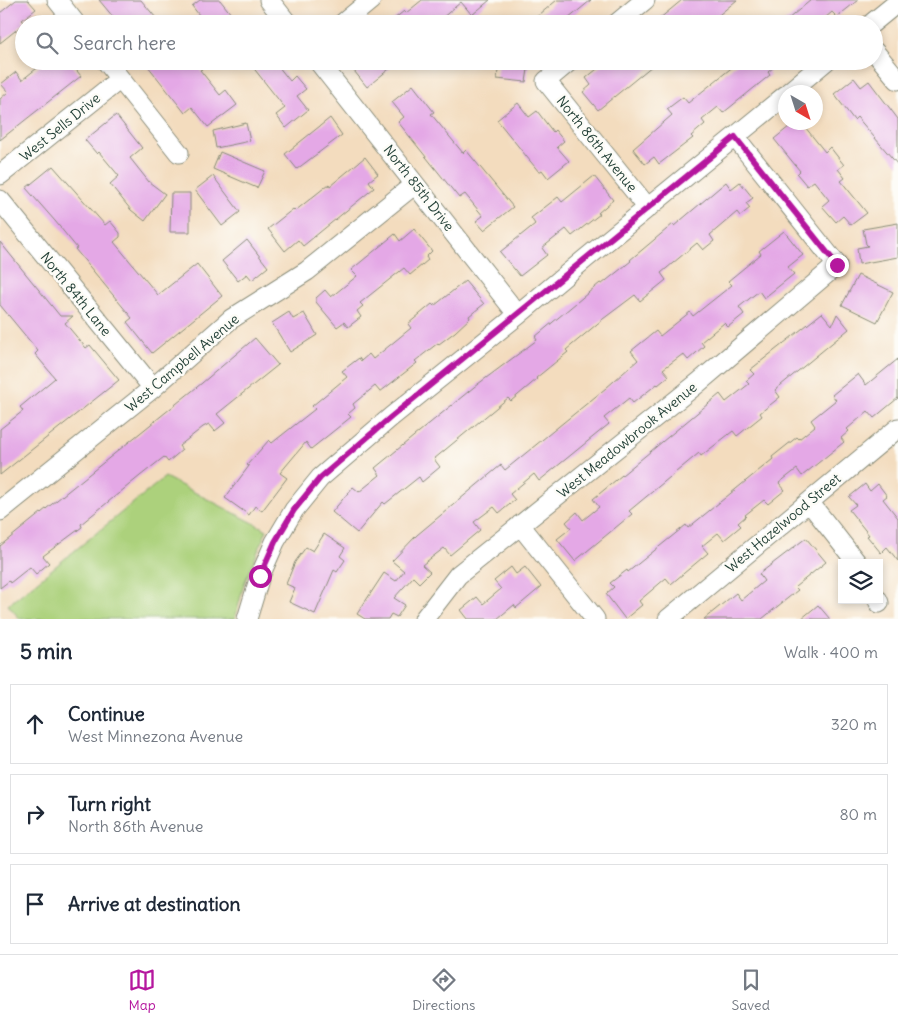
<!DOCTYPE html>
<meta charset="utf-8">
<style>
:root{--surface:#fff;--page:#f2f2f3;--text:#1f2937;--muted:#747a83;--line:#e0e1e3;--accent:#b5179e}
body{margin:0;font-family:Delius,sans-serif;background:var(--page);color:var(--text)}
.controls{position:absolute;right:15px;bottom:15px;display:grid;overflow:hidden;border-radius:0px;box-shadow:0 2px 8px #0003}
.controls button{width:45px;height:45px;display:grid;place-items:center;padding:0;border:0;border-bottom:1px solid var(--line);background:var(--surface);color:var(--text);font:25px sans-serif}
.compass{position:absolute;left:778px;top:85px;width:45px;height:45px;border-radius:50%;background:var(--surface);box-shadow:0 2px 8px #0003;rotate:141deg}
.stop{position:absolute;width:15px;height:15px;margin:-11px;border:4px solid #b5179e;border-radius:50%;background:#fff}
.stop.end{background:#b5179e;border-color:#fff;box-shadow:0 1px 5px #0008}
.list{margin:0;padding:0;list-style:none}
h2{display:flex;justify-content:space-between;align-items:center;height:65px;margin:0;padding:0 20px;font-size:21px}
h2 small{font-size:16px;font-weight:400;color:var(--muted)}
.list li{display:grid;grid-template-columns:32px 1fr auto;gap:15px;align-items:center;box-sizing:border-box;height:80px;margin:0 10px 10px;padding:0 10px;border:1px solid var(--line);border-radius:0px}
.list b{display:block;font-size:19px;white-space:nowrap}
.list p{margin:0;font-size:16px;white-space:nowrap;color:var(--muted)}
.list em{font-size:16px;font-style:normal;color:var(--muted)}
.icon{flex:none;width:28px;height:28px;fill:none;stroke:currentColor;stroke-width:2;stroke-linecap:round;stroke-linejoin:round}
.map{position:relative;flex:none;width:898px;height:619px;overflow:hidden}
.search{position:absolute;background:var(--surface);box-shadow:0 2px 8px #0003;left:15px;right:15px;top:15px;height:55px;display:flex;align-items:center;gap:12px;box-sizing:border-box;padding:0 18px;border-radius:28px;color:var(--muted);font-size:19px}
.sheet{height:335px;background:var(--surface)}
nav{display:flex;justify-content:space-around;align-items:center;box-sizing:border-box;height:70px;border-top:1px solid var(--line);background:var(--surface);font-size:14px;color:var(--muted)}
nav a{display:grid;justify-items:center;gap:2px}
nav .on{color:var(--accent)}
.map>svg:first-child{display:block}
</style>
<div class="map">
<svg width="898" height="619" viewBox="0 0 898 619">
<rect width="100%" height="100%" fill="#fdfcf7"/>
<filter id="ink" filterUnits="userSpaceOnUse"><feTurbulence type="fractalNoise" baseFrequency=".02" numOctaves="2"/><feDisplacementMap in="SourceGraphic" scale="10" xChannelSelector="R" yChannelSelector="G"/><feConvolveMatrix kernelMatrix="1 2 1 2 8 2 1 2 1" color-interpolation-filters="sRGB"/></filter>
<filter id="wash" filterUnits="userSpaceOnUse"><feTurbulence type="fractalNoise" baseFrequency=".0096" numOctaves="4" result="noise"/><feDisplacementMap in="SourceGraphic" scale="20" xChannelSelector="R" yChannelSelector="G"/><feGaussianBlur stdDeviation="1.12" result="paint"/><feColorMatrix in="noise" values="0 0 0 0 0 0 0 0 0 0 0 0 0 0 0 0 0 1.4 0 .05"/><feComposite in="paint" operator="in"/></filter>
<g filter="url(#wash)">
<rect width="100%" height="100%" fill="#f3dcbe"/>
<path fill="#acd17b" stroke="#668758" d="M 165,477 L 267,530 L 244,584 L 235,619 L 20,619 L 8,605 Z"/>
<g id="blocks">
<path fill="#e4a8e6" d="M 16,0 L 28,0 L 36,9 L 22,20 L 25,23 L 0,43 L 0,13 Z
M 99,0 L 141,0 L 161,24 L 119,24 Z
M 200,0 L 220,0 L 239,24 L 202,24 L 196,17 L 199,15 L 192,6 Z
M 422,0 L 490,0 L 472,15 L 461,2 L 435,24 L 388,24 L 404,11 L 406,13 Z
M 557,0 L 591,0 L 562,24 L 528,24 Z
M 682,0 L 737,0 L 708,24 L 653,24 Z
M 811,0 L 858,0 L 837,17 L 832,12 L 818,24 L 782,24 Z
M 46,61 L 69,61 L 81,76 L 0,140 L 0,99 L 8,92 L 1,84 L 16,72 L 22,80 Z
M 144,61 L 195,61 L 202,69 L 200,70 L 220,95 L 226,90 L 237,105 L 208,127 L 192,107 L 185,113 Z
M 248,61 L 274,61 L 290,81 L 295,76 L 306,89 L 297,96 L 308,110 L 286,128 L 276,115 L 285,108 Z
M 346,61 L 399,61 L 367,87 Z
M 499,61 L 529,63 L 526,82 L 497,79 Z
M 607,61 L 658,61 L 598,110 L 583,92 L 591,85 L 586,78 Z
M 740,61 L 781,61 L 768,72 L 770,75 L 723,113 L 718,107 L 702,120 L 705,124 L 691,136 L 693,138 L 659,164 L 654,157 L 645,164 L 633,149 L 672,115 L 667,109 L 683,97 L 688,103 Z
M 854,78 L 861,87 L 869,81 L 898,119 L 898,165 L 857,117 L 854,120 L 834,94 Z
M 413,85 L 434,112 L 431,114 L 463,153 L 466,150 L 513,207 L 484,230 L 476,221 L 483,216 L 465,194 L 459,198 L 398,122 L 404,117 L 392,102 Z
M 518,103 L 529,117 L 537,111 L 553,132 L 555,130 L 564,141 L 557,147 L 569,161 L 548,178 L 542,170 L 539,172 L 497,120 Z
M 116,115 L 142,148 L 130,158 L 149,182 L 165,194 L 145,221 L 131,210 L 110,184 L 119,176 L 99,152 L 97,154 L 85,140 Z
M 330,118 L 342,135 L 297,169 L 285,154 Z
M 795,122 L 801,122 L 825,152 L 830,147 L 844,165 L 838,169 L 845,178 L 841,181 L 867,213 L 851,225 L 843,216 L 836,222 L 822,206 L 829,200 L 814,181 L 807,186 L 797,174 L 800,171 L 774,139 Z
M 246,123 L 250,141 L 216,148 L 213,131 Z
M 220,152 L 265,171 L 257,188 L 213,169 Z
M 365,157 L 378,174 L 369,181 L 374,188 L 303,246 L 298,240 L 285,251 L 268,229 L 293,209 L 295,211 L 329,184 L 330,186 Z
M 53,166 L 105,225 L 110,221 L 120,233 L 120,237 L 114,242 L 158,295 L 197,264 L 222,296 L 152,353 L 127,322 L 132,318 L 75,249 L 77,248 L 55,221 L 26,188 Z
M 213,176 L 240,212 L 222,226 L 195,190 Z
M 594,176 L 613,200 L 598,213 L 600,214 L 572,236 L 566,229 L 542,248 L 547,255 L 520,276 L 500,252 L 535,224 L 531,218 L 558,197 L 562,202 Z
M 726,182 L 731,189 L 740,182 L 753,198 L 746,203 L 750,208 L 740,216 L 737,212 L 710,235 L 714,241 L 703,250 L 697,243 L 661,273 L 666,280 L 640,301 L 635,295 L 603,319 L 566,350 L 568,352 L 536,378 L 537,379 L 511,401 L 508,398 L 434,459 L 440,467 L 422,482 L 419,477 L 385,504 L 383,502 L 357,533 L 332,512 L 353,487 L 359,492 L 380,475 L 375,468 L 474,387 L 537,340 L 535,337 L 600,283 L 602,284 L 631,261 L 630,260 L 673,224 L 674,226 Z
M 171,193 L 190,193 L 190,232 L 170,232 Z
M 898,223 L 898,257 L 859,264 L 857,248 L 868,246 L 866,244 L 863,229 Z
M 414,229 L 432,251 L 426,257 L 428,260 L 410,275 L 404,268 L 360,303 L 363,306 L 357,311 L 361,317 L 348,327 L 344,322 L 337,327 L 316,302 L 316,298 L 325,290 L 331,297 L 357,276 L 351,270 L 395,234 L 400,241 Z
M 784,231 L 803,255 L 788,267 L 794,274 L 764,298 L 759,291 L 739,307 L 744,314 L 728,327 L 724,323 L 701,342 L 704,346 L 688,360 L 683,354 L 663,369 L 669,376 L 658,385 L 657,384 L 633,403 L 629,398 L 604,418 L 609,424 L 539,481 L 534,474 L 510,494 L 515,500 L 499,513 L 494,507 L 474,522 L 480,530 L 450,555 L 444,548 L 422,565 L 430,572 L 419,583 L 413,577 L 394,598 L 405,605 L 397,617 L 391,614 L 388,619 L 365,619 L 357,614 L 384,573 L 396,581 L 404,571 L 392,561 L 417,535 L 501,465 L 505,470 L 606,388 L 638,360 L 631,351 L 656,331 L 660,336 L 690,312 L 693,316 L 732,285 L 728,281 L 761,254 L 759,251 Z
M 247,240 L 268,267 L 252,280 L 247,274 L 238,281 L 222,261 Z
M 0,242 L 60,316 L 73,316 L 65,323 L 86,348 L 90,345 L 119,380 L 0,475 L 0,429 L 23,411 L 20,407 L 55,378 L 35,354 L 38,351 L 0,305 Z
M 858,275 L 893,292 L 877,322 L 842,305 Z
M 465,281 L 484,304 L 469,316 L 470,318 L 455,332 L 439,344 L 438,343 L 415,361 L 417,363 L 380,392 L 375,386 L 353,404 L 355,408 L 348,414 L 351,417 L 311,449 L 306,442 L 280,473 L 287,478 L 262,511 L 255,506 L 249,515 L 225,498 L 249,466 L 247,465 L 269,440 L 272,443 L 315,409 L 312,406 L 347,377 L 342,371 L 359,358 L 361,361 L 369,354 L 373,359 L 411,328 L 408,324 L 432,304 L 434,306 Z
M 289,312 L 293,319 L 304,313 L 317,335 L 290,352 L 272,323 Z
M 822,313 L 832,325 L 837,314 L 849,329 L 775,390 L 780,397 L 760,413 L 762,416 L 737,436 L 733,431 L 701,456 L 699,453 L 629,511 L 632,514 L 575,561 L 557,539 L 571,528 L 566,522 L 577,512 L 583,520 L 599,507 L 593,499 L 720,394 L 726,402 L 749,384 L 746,381 L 754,374 L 750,370 Z
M 255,338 L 278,365 L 217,414 L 225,423 L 215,431 L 209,424 L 203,427 L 179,446 L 182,450 L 168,462 L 164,457 L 140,476 L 81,524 L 82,527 L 43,556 L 49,563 L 36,574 L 30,567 L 10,583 L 9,581 L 0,588 L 0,546 L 202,383 Z
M 898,359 L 898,398 L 874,418 L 868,411 L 847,429 L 849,431 L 841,438 L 844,442 L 802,476 L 797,469 L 779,483 L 785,490 L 768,504 L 764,500 L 745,515 L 746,516 L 738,523 L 741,526 L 724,540 L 718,533 L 702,546 L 708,553 L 671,584 L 666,578 L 639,601 L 642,605 L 625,619 L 606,594 L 614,587 L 610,583 L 627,570 L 628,572 L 686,525 L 688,528 L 773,459 L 772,457 L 797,437 L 799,439 L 815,426 L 811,420 L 836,400 L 832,395 L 858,374 L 866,385 Z
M 865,484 L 870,491 L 878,484 L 887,496 L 883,499 L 898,518 L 898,561 L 887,547 L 881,553 L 867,536 L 869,535 L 849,510 L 856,505 L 849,497 Z
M 324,534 L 345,548 L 340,556 L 345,560 L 337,572 L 334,570 L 315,614 L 289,602 L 295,588 L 286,584 L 295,562 L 306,547 L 313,551 Z
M 806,538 L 826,562 L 795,587 L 798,590 L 773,610 L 762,619 L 704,619 L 736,593 L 741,600 L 764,581 L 759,574 Z
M 511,567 L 516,574 L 525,567 L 541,587 L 516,608 L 514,605 L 497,619 L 468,619 L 461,610 L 477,597 L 483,604 L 501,589 L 494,581 Z
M 818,605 L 830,619 L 801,619 Z"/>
</g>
</g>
<g filter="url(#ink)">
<use href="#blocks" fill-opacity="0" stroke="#898c79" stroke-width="1"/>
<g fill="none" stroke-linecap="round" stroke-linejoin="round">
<g stroke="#898c79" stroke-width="21">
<path id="minor" d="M 57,0 L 76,24
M 269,0 L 288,24
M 342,24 L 371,0
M 616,24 L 645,0
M 871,24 L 898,2
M 874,51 L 898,80
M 106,61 L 179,153
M 318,61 L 518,315
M 570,61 L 546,81 L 648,208
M 789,92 L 826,61
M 0,175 L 120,79
M 0,200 L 153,388
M 809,502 L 857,563
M 0,511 L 153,388 L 231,319 L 307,271 L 415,184
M 520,525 L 595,619
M 878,600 L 879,603
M 247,619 L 260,576 L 275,542 L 294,510 L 320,478 L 391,417 L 518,315 L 585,259 L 786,95
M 424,619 L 458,575 L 698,383 L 837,265 L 735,137
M 668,619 L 898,428"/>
</g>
<use href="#minor" stroke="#fff" stroke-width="19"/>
</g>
</g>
<g fill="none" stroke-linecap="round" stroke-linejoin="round" filter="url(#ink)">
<path stroke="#b5179e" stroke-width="6" d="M 260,576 L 275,542 L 294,510 L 320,478 L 391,417 L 735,137 L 837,265"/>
</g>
<g text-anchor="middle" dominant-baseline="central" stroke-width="5" stroke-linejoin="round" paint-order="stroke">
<g font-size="14" fill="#1f3d34" stroke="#fdfcf7">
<text transform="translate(60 127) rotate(-39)">West Sells Drive</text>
<text transform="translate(597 144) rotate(51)">North 86th Avenue</text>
<text transform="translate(419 188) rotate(52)">North 85th Drive</text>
<text transform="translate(76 294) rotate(51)">North 84th Lane</text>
<text transform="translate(182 363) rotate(-40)">West Campbell Avenue</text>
<text transform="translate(627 440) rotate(-39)">West Meadowbrook Avenue</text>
<text transform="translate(783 523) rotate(-40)">West Hazelwood Street</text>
</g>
</g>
</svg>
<div class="controls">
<button><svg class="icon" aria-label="layers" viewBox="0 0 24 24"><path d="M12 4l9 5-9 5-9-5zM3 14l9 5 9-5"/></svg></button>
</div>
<svg class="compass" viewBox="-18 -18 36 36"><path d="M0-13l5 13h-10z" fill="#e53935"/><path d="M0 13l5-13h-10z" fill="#747a83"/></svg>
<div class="stop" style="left:260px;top:576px"></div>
<div class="stop end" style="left:837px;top:265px"></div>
<div class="search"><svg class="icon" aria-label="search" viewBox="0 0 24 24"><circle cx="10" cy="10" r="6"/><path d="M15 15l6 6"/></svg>Search here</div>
</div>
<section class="sheet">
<h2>5 min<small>Walk · 400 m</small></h2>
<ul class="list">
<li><svg class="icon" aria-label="ahead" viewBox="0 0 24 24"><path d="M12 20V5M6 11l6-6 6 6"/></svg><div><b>Continue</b><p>West Minnezona Avenue</p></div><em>320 m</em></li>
<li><svg class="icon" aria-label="right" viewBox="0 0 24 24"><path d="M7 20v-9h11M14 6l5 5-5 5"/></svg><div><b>Turn right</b><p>North 86th Avenue</p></div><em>80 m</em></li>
<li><svg class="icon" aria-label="arrive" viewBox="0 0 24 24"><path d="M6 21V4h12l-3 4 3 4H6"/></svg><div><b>Arrive at destination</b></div></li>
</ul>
</section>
<nav>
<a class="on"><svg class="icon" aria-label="map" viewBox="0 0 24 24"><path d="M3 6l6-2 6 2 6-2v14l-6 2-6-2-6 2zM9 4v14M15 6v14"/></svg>Map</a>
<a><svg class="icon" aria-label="directions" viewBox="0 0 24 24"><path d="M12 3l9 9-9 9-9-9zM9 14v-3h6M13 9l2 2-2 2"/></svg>Directions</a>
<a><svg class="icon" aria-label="saved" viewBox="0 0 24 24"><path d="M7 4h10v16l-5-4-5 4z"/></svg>Saved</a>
</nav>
